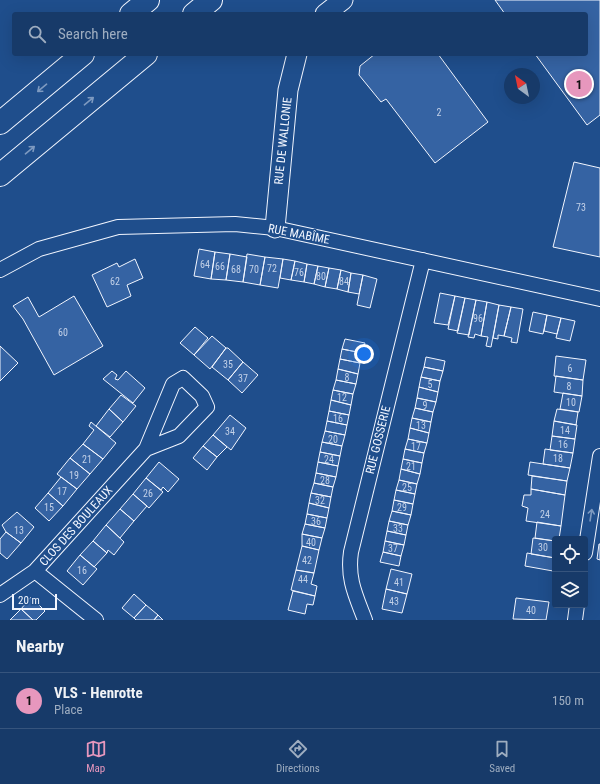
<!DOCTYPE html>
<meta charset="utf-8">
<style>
:root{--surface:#173a69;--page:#244571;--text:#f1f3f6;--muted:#9eadc0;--line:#36547d;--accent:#e797bd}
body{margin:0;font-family:"Roboto Condensed",sans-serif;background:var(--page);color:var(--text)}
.controls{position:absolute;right:12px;bottom:12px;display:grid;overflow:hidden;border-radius:4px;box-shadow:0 4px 16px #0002}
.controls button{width:36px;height:36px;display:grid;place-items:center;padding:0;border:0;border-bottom:1px solid var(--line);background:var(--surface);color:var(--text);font:20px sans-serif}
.compass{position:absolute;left:504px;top:68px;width:36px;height:36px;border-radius:50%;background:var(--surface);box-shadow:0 4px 16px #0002;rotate:327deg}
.scale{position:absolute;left:12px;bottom:10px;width:45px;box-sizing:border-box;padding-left:4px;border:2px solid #f2f6ff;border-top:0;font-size:11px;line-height:14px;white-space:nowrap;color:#f2f6ff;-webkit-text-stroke:3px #1f4e8c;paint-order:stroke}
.you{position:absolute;left:364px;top:354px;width:14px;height:14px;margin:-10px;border:3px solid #fff;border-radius:50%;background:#1a73e8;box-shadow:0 0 0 6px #1a73e833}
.badge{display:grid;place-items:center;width:26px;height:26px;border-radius:50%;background:var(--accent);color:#111;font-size:13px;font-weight:700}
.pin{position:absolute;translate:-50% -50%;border:2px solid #fff;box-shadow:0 1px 4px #0006}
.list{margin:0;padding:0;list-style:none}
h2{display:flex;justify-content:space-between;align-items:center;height:52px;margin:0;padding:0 16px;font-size:17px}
h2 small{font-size:13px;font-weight:400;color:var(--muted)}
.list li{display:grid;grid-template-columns:26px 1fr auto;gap:12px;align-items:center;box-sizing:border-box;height:56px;padding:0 16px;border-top:1px solid var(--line)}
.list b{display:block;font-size:15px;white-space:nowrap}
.list p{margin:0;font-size:13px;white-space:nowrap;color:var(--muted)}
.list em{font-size:13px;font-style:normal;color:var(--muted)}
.icon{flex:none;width:22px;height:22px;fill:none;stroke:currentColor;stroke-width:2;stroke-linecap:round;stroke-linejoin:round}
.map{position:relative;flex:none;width:600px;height:620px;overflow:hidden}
.search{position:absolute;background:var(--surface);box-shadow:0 4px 16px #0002;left:12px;right:12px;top:12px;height:44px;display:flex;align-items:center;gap:10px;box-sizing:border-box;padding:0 14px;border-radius:4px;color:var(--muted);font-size:15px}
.sheet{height:108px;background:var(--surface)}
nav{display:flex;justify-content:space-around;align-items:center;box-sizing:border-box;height:56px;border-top:1px solid var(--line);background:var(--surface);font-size:11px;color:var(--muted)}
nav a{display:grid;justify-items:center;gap:2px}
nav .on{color:var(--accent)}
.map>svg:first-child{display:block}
</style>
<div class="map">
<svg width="600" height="620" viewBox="0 0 600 620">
<rect width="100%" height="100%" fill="#1f4e8c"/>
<path fill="#3563a3" stroke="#f2f6ff" d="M 495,0 L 600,0 L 600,115 L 587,125 L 535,54 L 586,54 L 586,14 L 505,14 Z
M 375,54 L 438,54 L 488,122 L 435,163 L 386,99 L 381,102 L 359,75 L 360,66 Z
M 574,162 L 600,168 L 600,257 L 553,247 Z
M 199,249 L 215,252 L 211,279 L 194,276 Z
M 215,252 L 230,254 L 226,280 L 211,279 Z
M 230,254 L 247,257 L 243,282 L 226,280 Z
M 247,254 L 265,257 L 260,285 L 243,282 Z
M 265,257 L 283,259 L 278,288 L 260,285 Z
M 135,259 L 143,278 L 127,285 L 131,296 L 107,307 L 92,275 L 117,263 L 119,267 Z
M 283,259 L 295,261 L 291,280 L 280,278 Z
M 295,261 L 307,264 L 304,282 L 291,280 Z
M 307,264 L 318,266 L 314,284 L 304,282 Z
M 318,266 L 329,268 L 325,287 L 314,284 Z
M 329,268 L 341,270 L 337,289 L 325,287 Z
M 341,270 L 351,273 L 348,292 L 337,289 Z
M 351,273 L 363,275 L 359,294 L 348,292 Z
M 363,275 L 377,279 L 370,308 L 357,305 Z
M 440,293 L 455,296 L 448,325 L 434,323 Z
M 74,296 L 103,346 L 54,375 L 23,319 L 13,306 L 28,297 L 39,317 Z
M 455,296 L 465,298 L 458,331 L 448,329 Z
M 465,298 L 476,300 L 469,335 L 457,333 Z
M 476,300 L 487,302 L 481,336 L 475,334 L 474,338 L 468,337 Z
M 487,302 L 499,305 L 491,347 L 486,346 L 488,337 L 481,336 Z
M 499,305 L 511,307 L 504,336 L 498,335 L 498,339 L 493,338 Z
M 511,307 L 523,309 L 517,343 L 511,342 L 512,338 L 504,336 Z
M 533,312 L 547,315 L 543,334 L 529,331 Z
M 547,315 L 561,318 L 557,334 L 544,331 Z
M 561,318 L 575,321 L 570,341 L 556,338 Z
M 195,327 L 208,338 L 194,355 L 180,343 Z
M 212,336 L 226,348 L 210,369 L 194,355 Z
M 345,339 L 365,343 L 362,353 L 342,349 Z
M 0,346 L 18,363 L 0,381 Z
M 226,348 L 228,348 L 243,362 L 228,380 L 212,367 Z
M 342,349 L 362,353 L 360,363 L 340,359 Z
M 556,356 L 586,360 L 583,380 L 554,376 Z
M 426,357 L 445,361 L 443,371 L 424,367 Z
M 340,359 L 360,363 L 358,374 L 338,369 Z
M 243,362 L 258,375 L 242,393 L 228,380 Z
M 424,367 L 443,371 L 440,381 L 421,377 Z
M 338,369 L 358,374 L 356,384 L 336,380 Z
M 112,371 L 117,375 L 115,379 L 118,380 L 126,371 L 145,388 L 133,403 L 103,379 Z
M 556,376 L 583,380 L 582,396 L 554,392 Z
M 421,377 L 440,381 L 438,392 L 419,387 Z
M 336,380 L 356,384 L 353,394 L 333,390 Z
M 419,387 L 438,392 L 436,402 L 417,398 Z
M 333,390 L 353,394 L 351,405 L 331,400 Z
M 563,393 L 582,396 L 579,412 L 560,409 Z
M 121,395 L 136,406 L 123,422 L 109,409 Z
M 417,398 L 436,402 L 433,412 L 415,408 Z
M 331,400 L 351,405 L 349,415 L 329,411 Z
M 415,408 L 433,412 L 431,422 L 412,418 Z
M 109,409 L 123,422 L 110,437 L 96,426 Z
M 557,409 L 578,412 L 576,425 L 554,421 Z
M 329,411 L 349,415 L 347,425 L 327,421 Z
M 230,415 L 246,428 L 231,450 L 213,435 Z
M 412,418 L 431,422 L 429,433 L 410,428 Z
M 327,421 L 347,425 L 345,435 L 325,431 Z
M 554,421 L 577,425 L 575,439 L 552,436 Z
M 91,422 L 116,443 L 103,459 L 83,444 L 94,430 L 89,426 Z
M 410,428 L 429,433 L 427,443 L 408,439 Z
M 325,431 L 345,435 L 342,446 L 322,442 Z
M 213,435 L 227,447 L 217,457 L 203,446 Z
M 552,436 L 575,439 L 573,453 L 550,450 Z
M 408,439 L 427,443 L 424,453 L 405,449 Z
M 322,442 L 342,446 L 340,456 L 320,452 Z
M 83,444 L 103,459 L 90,474 L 70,458 Z
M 203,446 L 217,457 L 207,470 L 193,458 Z
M 405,449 L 424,453 L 422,463 L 403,459 Z
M 545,449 L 573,453 L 570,468 L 543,464 Z
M 320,452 L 340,456 L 338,466 L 318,462 Z
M 70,458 L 90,474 L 77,489 L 57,474 Z
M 403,459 L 422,463 L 420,474 L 401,469 Z
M 159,462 L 179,479 L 168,492 L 163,487 L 161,490 L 146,478 Z
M 318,462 L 338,466 L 336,477 L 316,473 Z
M 530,462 L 570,468 L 567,481 L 528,475 Z
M 401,469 L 420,474 L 417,484 L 399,480 Z
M 316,473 L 336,477 L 333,487 L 314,483 Z
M 532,476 L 567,481 L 565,495 L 531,489 Z
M 61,477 L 77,489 L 63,506 L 48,493 Z
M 146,478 L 163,492 L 149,508 L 133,494 Z
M 399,480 L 417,484 L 415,494 L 396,490 Z
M 314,483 L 333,487 L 331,497 L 311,493 Z
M 531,489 L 565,495 L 561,526 L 526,521 L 528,508 L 522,506 L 524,495 L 531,495 Z
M 396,490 L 415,494 L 413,504 L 394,500 Z
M 48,493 L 63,506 L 49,521 L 35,508 Z
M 311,493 L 331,497 L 329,508 L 309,503 Z
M 133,494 L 147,506 L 134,521 L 120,509 Z
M 394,500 L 413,504 L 411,515 L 392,511 Z
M 309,503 L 329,508 L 327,518 L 307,514 Z
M 120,509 L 134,521 L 120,538 L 106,525 Z
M 392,511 L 411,515 L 408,525 L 389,521 Z
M 17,512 L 34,527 L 21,543 L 6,532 L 2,525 Z
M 307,514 L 327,518 L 325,528 L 305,524 Z
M 389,521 L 408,525 L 406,535 L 387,531 Z
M 537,522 L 561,526 L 559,539 L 555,539 L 555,541 L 535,538 Z
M 305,524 L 325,528 L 322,538 L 302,534 Z
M 106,525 L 124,542 L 114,555 L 108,550 L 107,553 L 93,541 Z
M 387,531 L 406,535 L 404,545 L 385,541 Z
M 6,532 L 21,543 L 7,559 L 0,553 L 0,539 Z
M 302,534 L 322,538 L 319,550 L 302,546 Z
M 533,538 L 555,541 L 555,558 L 531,554 Z
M 93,541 L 107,553 L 94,567 L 80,555 Z
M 385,541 L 404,545 L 401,556 L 383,552 Z
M 599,544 L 600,544 L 600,560 L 597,559 Z
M 302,546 L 319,550 L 314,573 L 296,570 Z
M 383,552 L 401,556 L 399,566 L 380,562 Z
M 527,553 L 555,558 L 553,571 L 525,566 Z
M 80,555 L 97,569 L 83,585 L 67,571 Z
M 391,569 L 412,574 L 407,594 L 386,589 Z
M 296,570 L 314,573 L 311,584 L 317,586 L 315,596 L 291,590 Z
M 386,589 L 407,594 L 402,613 L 382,609 Z
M 293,591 L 315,596 L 313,605 L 307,604 L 305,614 L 288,610 Z
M 134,594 L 146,605 L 134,618 L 122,608 Z
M 31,597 L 45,611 L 36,620 L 33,620 L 21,609 Z
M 516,598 L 549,602 L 546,620 L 513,619 Z
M 146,605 L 158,615 L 154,620 L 136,620 L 134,618 Z
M 21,609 L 33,620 L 10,620 Z
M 158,615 L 163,620 L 154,620 Z"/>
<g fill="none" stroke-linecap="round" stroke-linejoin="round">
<g stroke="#f2f6ff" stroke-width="16">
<path id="street" d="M 0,270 L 39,249 L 118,227 L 235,224 L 275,228 L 600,299
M 585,553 L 600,456
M 35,571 L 96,620
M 0,595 L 35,571 L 146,449 L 173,384 L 183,378 L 202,396 L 207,407 L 179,436 L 146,449
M 365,620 C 356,596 347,579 351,552 L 423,260
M 575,620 L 577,605"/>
</g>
<g stroke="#f2f6ff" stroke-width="21">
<path id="secondary" d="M 325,14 L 343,0
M 275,228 L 288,90 L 297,54"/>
</g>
<g stroke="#f2f6ff" stroke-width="24">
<path id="highway" d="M 131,14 L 148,0
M 194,14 L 211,0
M 0,123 L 83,54
M 0,175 L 146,54"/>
</g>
<use href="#street" stroke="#1f4e8c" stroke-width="14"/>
<use href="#secondary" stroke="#1f4e8c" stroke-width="19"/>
<use href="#highway" stroke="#1f4e8c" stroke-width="22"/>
</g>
<defs><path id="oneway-shaft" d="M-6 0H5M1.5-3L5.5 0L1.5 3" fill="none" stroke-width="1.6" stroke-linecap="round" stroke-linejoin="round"/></defs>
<g stroke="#7e9ac0">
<use href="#oneway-shaft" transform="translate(42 88) rotate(140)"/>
<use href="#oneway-shaft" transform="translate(89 101) rotate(-40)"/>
<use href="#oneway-shaft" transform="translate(30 150) rotate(-40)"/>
<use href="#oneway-shaft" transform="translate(591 515) rotate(-81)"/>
</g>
<g text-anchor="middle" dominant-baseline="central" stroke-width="3" stroke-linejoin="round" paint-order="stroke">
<g font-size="10" fill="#c3d1e8">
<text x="439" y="112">2</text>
<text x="581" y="207">73</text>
<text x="205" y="264">64</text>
<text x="220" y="266">66</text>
<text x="272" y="268">72</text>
<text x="236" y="269">68</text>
<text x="254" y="269">70</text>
<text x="299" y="272">76</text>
<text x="321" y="276">80</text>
<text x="115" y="281">62</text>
<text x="344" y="281">84</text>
<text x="478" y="318">96</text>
<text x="63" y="332">60</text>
<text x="228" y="364">35</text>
<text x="570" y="368">6</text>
<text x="347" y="377">8</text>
<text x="243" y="378">37</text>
<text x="430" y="384">5</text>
<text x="569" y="386">8</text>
<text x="342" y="397">12</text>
<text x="571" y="402">10</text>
<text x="425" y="405">9</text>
<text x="338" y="418">16</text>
<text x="421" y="425">13</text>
<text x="565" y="430">14</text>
<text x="230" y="431">34</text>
<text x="333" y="439">20</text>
<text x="563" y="444">16</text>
<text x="416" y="446">17</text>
<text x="558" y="458">18</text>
<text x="87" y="459">21</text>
<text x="329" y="459">24</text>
<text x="411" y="466">21</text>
<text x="74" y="475">19</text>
<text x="325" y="480">28</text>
<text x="407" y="487">25</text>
<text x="62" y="491">17</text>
<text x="148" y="493">26</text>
<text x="320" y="500">32</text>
<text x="49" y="507">15</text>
<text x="402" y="507">29</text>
<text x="545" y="514">24</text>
<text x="316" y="521">36</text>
<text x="398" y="528">33</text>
<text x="19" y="530">13</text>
<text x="311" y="542">40</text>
<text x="543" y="547">30</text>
<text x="393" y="548">37</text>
<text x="307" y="560">42</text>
<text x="82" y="570">16</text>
<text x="303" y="579">44</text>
<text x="399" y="582">41</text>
<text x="394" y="601">43</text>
<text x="531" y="610">40</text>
</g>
<g font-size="12" fill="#f2f6ff" stroke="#1f4e8c">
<text transform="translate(283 141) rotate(-84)">RUE DE WALLONIE</text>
<text transform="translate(299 234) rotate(11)">RUE MABÎME</text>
<text transform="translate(378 440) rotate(-76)">RUE GOSSERIE</text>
<text transform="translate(76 526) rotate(-48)">CLOS DES BOULEAUX</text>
</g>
</g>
</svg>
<div class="controls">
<button><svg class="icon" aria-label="locate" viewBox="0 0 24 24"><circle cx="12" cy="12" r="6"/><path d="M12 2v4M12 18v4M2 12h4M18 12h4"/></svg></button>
<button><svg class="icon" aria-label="layers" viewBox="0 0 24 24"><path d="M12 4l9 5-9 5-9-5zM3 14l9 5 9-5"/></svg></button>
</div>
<svg class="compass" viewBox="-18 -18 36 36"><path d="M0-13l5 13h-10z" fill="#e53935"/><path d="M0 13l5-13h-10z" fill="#9eadc0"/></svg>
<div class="scale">20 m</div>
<div class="you"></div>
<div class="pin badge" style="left:579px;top:84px">1</div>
<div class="search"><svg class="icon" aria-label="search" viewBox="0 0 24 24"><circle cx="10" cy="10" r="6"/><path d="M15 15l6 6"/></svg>Search here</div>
</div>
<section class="sheet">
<h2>Nearby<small></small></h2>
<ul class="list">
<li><span class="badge">1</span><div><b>VLS - Henrotte</b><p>Place</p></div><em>150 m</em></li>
</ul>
</section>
<nav>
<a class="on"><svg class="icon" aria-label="map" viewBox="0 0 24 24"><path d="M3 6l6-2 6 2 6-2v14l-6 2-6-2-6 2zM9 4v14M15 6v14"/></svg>Map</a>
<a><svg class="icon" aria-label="directions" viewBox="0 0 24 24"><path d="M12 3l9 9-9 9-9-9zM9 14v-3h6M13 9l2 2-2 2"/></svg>Directions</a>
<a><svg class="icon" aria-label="saved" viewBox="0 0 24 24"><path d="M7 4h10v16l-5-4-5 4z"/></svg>Saved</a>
</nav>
